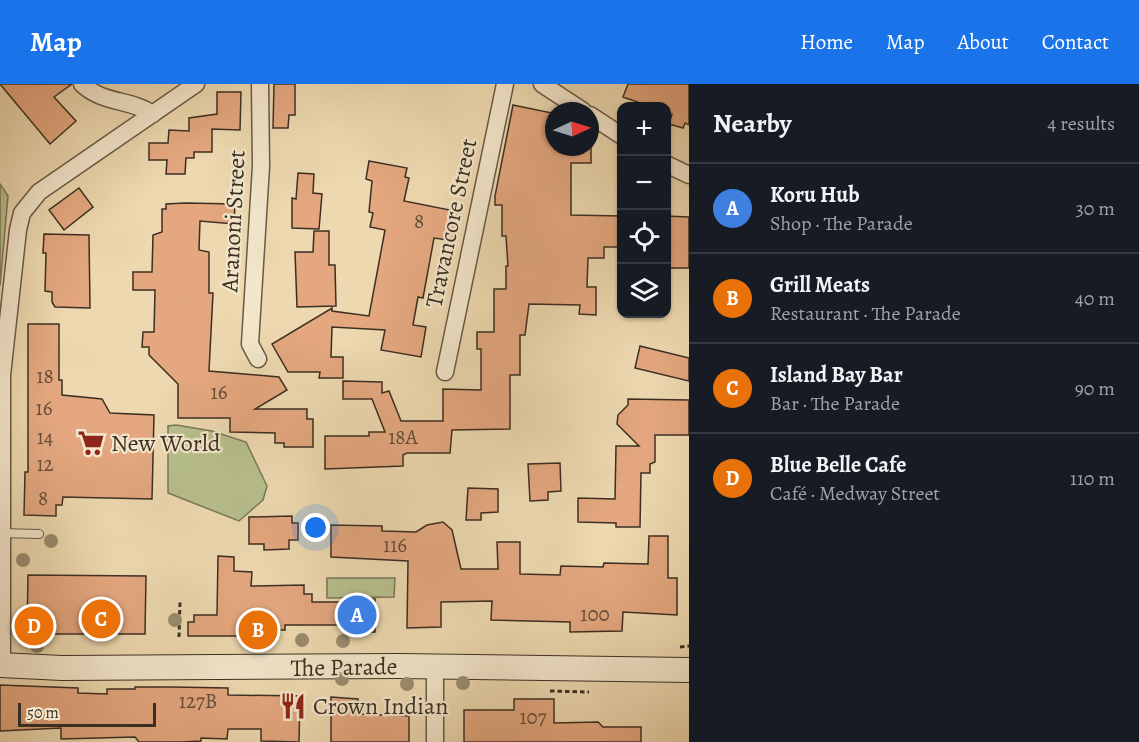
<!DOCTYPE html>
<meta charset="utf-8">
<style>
:root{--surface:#171b24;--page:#242831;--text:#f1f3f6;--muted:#9ea1a6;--line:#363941;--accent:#1a73e8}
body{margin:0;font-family:Alegreya,serif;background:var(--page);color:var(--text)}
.controls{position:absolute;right:18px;top:18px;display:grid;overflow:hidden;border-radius:12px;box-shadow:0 2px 4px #0004}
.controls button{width:54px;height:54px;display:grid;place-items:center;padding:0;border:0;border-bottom:2px solid var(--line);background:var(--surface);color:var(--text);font:30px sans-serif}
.compass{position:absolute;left:545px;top:18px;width:54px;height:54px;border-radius:50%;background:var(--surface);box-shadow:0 2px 4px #0004;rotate:86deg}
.scale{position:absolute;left:18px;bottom:15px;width:138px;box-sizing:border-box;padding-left:6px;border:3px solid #3b2f23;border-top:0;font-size:16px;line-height:21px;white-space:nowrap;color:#3b2f23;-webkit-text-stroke:4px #f3e6cb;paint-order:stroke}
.you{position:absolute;left:316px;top:444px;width:21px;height:21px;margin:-15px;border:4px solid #fff;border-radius:50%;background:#1a73e8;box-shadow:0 0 0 9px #1a73e833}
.badge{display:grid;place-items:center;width:39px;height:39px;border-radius:50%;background:var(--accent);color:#fff;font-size:20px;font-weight:700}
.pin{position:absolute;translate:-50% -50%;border:3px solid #fff;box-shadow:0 2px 6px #0006}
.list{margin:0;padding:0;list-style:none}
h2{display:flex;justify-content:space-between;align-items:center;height:78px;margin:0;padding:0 24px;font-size:26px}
h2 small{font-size:20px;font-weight:400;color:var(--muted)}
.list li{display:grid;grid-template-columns:39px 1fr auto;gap:18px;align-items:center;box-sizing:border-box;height:90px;padding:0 24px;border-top:2px solid var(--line)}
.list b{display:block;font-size:22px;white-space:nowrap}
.list p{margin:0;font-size:20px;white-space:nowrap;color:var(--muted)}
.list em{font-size:20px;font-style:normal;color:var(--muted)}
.icon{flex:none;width:33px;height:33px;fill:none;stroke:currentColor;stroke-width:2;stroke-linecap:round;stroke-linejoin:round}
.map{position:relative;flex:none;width:689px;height:658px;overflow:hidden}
header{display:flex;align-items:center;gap:36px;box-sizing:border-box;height:84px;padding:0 30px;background:var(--accent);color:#fff}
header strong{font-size:28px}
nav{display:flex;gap:33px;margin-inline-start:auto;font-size:21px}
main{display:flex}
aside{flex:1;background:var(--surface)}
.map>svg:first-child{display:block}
</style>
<header>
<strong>Map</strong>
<nav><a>Home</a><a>Map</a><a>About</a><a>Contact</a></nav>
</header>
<main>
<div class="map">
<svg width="689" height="658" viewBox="0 0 689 658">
<rect width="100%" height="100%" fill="#edd8af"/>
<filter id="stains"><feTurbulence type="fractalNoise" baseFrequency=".00333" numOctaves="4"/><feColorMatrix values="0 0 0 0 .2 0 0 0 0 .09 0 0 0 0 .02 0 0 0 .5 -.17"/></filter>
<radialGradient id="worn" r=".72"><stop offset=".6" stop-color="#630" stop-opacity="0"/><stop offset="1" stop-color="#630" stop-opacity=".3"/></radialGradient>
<path fill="#b7bf8c" stroke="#797758" stroke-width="1.5" d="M 0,100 L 8,112 L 0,202 Z
M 176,341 L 212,347 L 246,358 L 267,402 L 263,416 L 239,437 L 168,409 L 168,342 Z
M 327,494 L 395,494 L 394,513 L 327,514 Z"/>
<path fill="#e4a77f" stroke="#3b2f23" stroke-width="1.5" d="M 0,0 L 72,0 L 54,13 L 76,37 L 50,60 Z
M 274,0 L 295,0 L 295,31 L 289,31 L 288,44 L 273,44 Z
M 628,0 L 689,0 L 689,41 L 685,39 L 683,44 L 669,40 L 672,30 L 666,29 L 666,22 L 649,22 L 623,13 Z
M 217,8 L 241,8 L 240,46 L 212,45 L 212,68 L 194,68 L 194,74 L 186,74 L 185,90 L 166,90 L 167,76 L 149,76 L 149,59 L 168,59 L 169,46 L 189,47 L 189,34 L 217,30 Z
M 513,21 L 552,29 L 550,42 L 554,42 L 554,63 L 591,63 L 591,79 L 571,79 L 571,131 L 621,132 L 620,163 L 604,163 L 604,174 L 588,174 L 587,203 L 596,203 L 596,231 L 579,230 L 580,221 L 529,220 L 525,251 L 520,251 L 520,291 L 510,291 L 510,345 L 452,346 L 450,369 L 407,369 L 403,371 L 403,382 L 325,385 L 325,352 L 369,352 L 369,348 L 385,348 L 372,315 L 343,315 L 343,297 L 382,298 L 382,309 L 389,307 L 401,337 L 443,337 L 443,305 L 481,306 L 481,265 L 477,265 L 477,248 L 494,248 L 494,205 L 506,205 L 506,182 L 508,182 L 506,152 L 502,152 L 502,121 L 495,121 L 495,112 Z
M 369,77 L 407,84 L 405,93 L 409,94 L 404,117 L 460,128 L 455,157 L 434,154 L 423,214 L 418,213 L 413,241 L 426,243 L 421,273 L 381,266 L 385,246 L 332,243 L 331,273 L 343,273 L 343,294 L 319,294 L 320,288 L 288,288 L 272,260 L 332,224 L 332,227 L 369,232 L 385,146 L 370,143 L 373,129 L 369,128 L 372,97 L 366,95 Z
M 298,89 L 314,90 L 313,109 L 322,110 L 319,145 L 292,144 L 292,114 L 296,115 Z
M 79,104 L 93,123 L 64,146 L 49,126 Z
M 185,119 L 235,120 L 234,140 L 200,137 L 199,166 L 209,168 L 209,209 L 213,209 L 209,287 L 279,293 L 287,306 L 255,325 L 307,325 L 307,335 L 313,335 L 313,363 L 284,363 L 284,359 L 275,359 L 275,349 L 230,348 L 230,334 L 178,334 L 178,300 L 149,271 L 149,263 L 142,263 L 143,248 L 154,248 L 155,206 L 133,206 L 133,188 L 152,188 L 153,151 L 162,148 L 162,125 L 166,125 L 166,120 Z
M 666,132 L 689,133 L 689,184 L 666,184 Z
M 314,147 L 329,147 L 329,181 L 335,181 L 336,222 L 297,223 L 295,168 L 313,168 Z
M 44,150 L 89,151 L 90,224 L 55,223 L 52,218 L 52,208 L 45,207 L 46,169 L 43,169 Z
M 28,240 L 59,240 L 59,296 L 62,296 L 62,311 L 102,315 L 110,329 L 154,331 L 152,415 L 63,413 L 62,421 L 56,421 L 56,432 L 24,431 L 25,388 L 28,388 Z
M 640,262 L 689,274 L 689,297 L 635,284 Z
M 628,315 L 689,316 L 689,351 L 655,351 L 655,378 L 650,380 L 650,389 L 641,389 L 640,443 L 616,443 L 616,439 L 578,438 L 578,414 L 615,415 L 616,362 L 639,362 L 617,340 L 618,331 L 628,321 Z
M 560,379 L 561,407 L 548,408 L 548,416 L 530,417 L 528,380 Z
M 468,404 L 498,405 L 498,428 L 481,429 L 481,436 L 466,436 Z
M 292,432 L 292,439 L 298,439 L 298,456 L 289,456 L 289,465 L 264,466 L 264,460 L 249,460 L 249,433 Z
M 443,438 L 452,446 L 461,485 L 498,485 L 497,458 L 520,458 L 520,490 L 560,491 L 561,482 L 603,483 L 604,479 L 648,480 L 649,452 L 668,452 L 668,494 L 677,494 L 677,531 L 623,528 L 622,547 L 570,548 L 570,538 L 491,536 L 492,517 L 441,518 L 441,543 L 407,544 L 408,477 L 331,473 L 331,441 L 382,442 L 382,447 L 416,448 L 427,441 Z
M 218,472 L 234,473 L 234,487 L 252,488 L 251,502 L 304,501 L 304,510 L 312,510 L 312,518 L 357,518 L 356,515 L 375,515 L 375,548 L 352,548 L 352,541 L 285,541 L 285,546 L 271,546 L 271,538 L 243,537 L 243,552 L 188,552 L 188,538 L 194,538 L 194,531 L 217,531 Z
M 28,491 L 146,492 L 145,550 L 27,550 Z
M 0,601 L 78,604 L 78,609 L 107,610 L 107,605 L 135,605 L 135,603 L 172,603 L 228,604 L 228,611 L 300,612 L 299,658 L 261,657 L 261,645 L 228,645 L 227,655 L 201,654 L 201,657 L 181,658 L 139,658 L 135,653 L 61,655 L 61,644 L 0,647 Z
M 331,613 L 358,615 L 358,630 L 409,632 L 409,658 L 331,658 Z
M 514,615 L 554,615 L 554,639 L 598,638 L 603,643 L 641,643 L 641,658 L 464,658 L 464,626 L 514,626 Z"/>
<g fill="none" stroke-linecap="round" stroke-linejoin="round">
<g stroke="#685946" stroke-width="10">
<path id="service" d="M 1,449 L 39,450"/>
</g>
<g stroke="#685946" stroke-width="19">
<path id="minor" d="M 82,0 C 103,20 131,15 153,30
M 542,0 L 583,27
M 590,31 L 622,52
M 666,80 L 689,91
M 258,275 L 250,260 L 261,82 L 260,0
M 445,288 L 505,0
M 2,581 L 2,291 L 18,146 L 22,129 L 39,108 L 196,0
M 435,658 L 435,582"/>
</g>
<g stroke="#3b2f23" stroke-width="26">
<path id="secondary" d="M 0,581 L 62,584 L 399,582 L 689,586"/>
</g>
<path stroke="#3b2f23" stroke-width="3" stroke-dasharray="4.5 3" stroke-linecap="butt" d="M 20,551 L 30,561
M 179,553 L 180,517
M 680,563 L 689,562
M 550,607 L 589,608"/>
<use href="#service" stroke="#f3e6cb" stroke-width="8"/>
<use href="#minor" stroke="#f3e6cb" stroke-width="16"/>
<use href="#secondary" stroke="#f3e6cb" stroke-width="24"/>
</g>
<g fill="#998b6e">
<circle cx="51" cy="457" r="7"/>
<circle cx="23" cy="476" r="7"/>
<circle cx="175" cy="536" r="7"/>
<circle cx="261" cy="555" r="7"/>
<circle cx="302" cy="556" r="7"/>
<circle cx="343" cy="557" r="7"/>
<circle cx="37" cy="562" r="7"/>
<circle cx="342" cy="595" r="7"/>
<circle cx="463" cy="599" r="7"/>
<circle cx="407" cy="600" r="7"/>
</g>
<defs>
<g id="supermarket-bare" transform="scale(2.07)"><path d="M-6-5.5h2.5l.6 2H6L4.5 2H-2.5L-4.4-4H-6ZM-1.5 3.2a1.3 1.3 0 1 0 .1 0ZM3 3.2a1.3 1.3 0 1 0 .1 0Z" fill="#8f2418" stroke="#f3e6cb" stroke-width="2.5" paint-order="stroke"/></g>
<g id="restaurant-bare" transform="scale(2.07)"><path d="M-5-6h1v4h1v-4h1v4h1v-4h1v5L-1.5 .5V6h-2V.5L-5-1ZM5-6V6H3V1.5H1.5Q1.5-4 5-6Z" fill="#8f2418" stroke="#f3e6cb" stroke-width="2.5" paint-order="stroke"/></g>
</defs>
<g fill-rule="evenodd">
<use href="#supermarket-bare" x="91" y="359"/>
<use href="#restaurant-bare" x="293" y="622"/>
</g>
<g text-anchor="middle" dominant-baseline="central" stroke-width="4.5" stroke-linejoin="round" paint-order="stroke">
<g font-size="21" fill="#654d3a">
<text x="419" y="137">8</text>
<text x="45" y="292">18</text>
<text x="219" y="308">16</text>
<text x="44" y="324">16</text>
<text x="45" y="353">14</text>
<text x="403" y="353">18A</text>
<text x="45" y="380">12</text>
<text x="43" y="414">8</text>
<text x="395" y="461">116</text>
<text x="595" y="530">100</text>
<text x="198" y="617">127B</text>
<text x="533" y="633">107</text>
</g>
<g font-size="24" fill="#3b2f23" stroke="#f3e6cb">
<text transform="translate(233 137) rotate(-87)">Aranoni Street</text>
<text transform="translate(451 139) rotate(-78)">Travancore Street</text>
<text transform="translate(344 583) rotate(-1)">The Parade</text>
</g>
<g font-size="24" fill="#3b2f23" stroke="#f3e6cb" text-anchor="start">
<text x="111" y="359">New World</text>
<text x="313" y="622">Crown Indian</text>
</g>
</g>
<rect width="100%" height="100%" filter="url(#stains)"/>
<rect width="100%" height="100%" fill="url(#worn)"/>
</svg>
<div class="controls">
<button>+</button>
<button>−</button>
<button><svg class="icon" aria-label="locate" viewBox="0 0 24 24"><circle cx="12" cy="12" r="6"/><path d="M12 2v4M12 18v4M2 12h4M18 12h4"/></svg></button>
<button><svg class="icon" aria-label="layers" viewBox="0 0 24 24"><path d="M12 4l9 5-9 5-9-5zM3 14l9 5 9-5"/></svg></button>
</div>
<svg class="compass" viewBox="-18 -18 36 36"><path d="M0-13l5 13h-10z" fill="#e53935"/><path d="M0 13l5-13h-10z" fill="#9ea1a6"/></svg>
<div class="scale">50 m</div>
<div class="you"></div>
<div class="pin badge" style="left:357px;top:531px;background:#3f7fe0">A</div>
<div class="pin badge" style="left:258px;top:546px;background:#e8710a">B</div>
<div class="pin badge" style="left:101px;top:535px;background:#e8710a">C</div>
<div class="pin badge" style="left:34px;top:542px;background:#e8710a">D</div>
</div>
<aside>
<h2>Nearby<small>4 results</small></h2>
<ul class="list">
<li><span class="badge" style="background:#3f7fe0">A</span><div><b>Koru Hub</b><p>Shop · The Parade</p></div><em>30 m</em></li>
<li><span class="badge" style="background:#e8710a">B</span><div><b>Grill Meats</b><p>Restaurant · The Parade</p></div><em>40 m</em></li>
<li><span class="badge" style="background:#e8710a">C</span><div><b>Island Bay Bar</b><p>Bar · The Parade</p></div><em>90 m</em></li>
<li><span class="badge" style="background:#e8710a">D</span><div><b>Blue Belle Cafe</b><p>Café · Medway Street</p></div><em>110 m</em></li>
</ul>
</aside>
</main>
